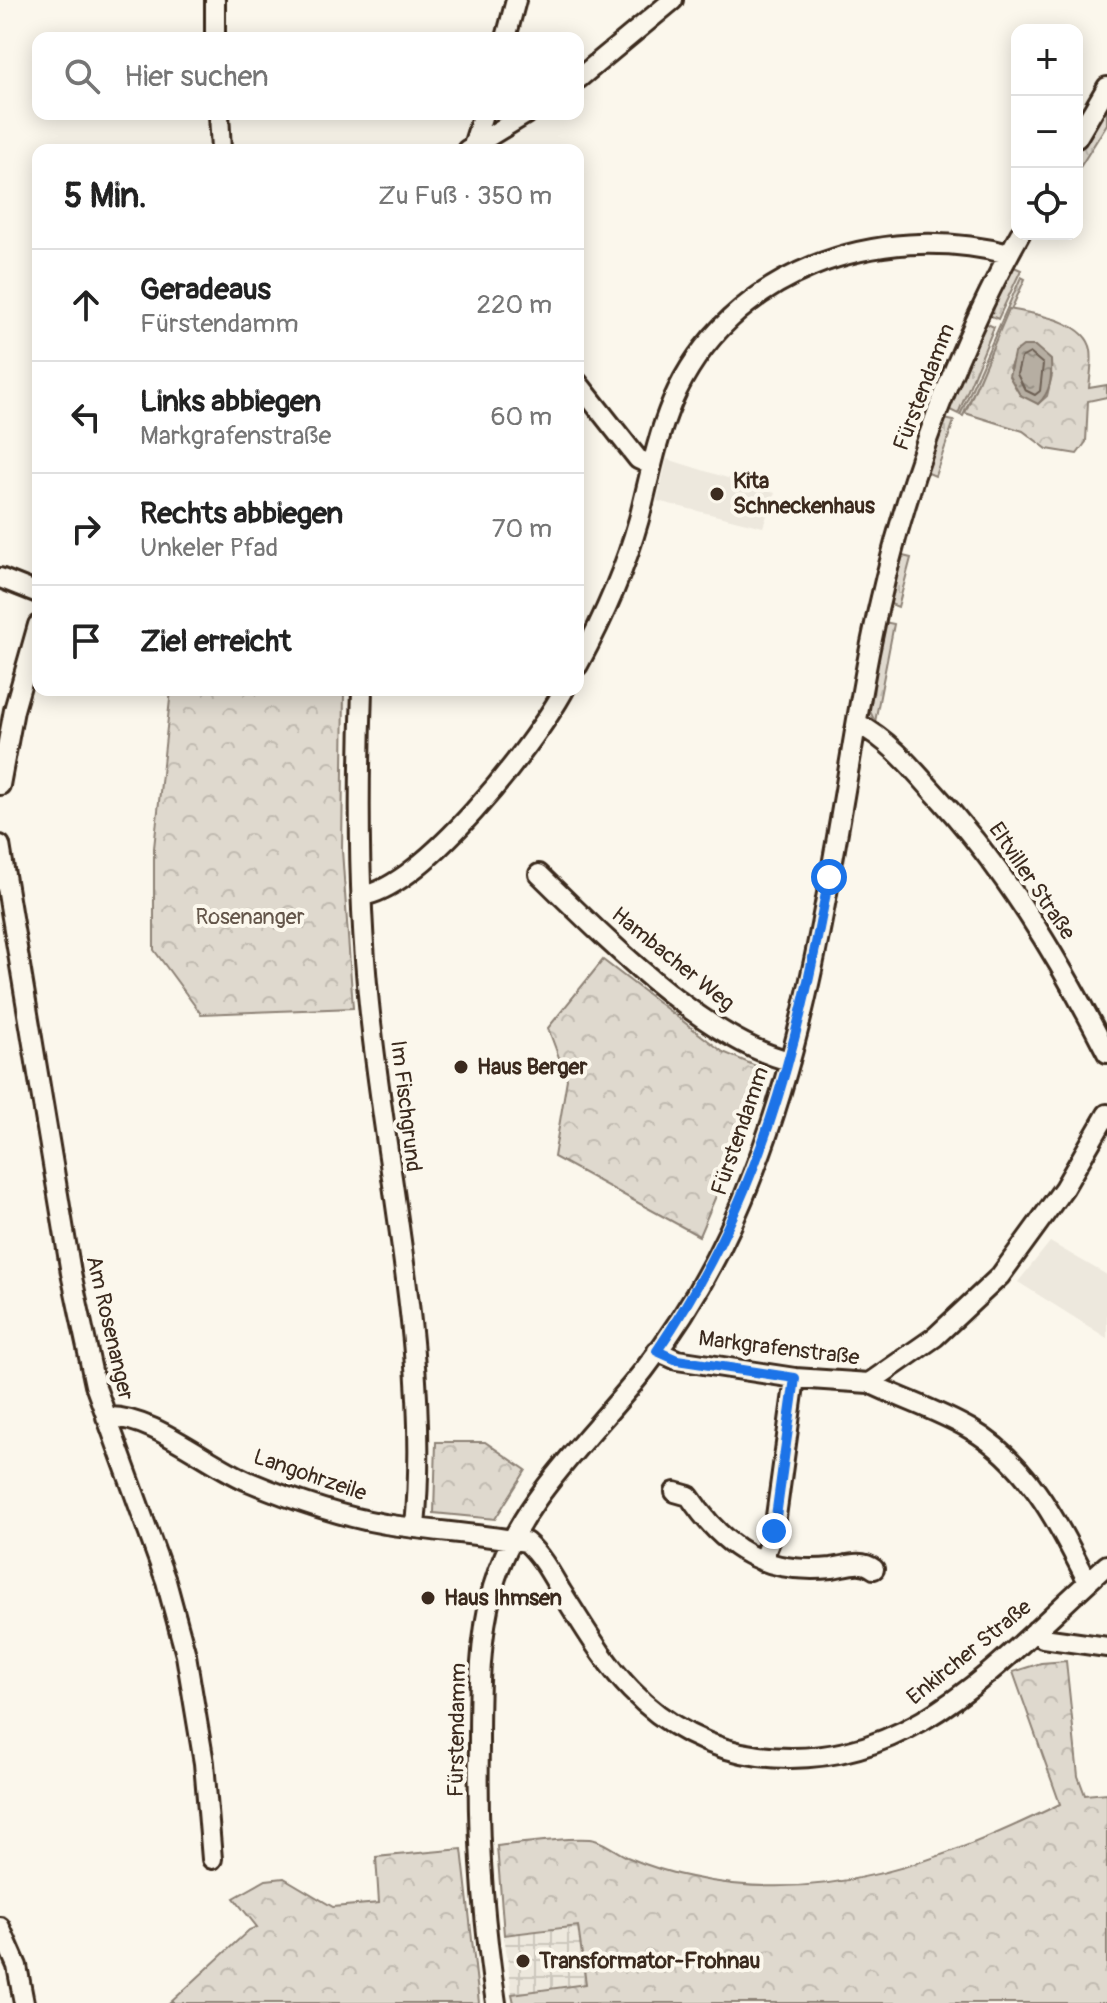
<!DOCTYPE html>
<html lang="de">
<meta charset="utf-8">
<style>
:root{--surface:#fff;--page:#f6f6f6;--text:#222;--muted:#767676;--line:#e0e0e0}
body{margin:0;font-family:Pangolin,sans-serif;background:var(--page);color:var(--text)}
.controls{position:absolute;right:24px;top:24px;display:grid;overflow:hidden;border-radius:16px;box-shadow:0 4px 20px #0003}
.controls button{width:72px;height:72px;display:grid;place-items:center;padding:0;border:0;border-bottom:2px solid var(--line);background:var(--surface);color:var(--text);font:40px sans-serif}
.stop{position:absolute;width:24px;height:24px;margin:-18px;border:6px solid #1a73e8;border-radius:50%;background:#fff}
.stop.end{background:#1a73e8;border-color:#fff;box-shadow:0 2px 8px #0008}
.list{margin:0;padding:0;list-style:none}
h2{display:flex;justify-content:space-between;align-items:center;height:104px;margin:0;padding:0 32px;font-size:34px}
h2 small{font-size:26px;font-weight:400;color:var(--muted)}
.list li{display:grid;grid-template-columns:52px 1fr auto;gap:24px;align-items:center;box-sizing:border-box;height:112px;padding:0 32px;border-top:2px solid var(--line)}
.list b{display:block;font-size:30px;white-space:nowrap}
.list p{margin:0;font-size:26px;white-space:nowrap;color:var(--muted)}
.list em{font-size:26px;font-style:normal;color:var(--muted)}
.icon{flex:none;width:44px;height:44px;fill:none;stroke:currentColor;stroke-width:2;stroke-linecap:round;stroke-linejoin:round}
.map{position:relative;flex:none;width:1107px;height:2003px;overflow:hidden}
.search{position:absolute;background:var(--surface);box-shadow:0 4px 20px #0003;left:32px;top:32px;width:552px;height:88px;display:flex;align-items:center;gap:20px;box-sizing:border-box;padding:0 28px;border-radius:16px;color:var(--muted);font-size:30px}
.panel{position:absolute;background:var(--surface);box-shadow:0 4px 20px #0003;left:32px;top:144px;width:552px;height:552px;border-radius:16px}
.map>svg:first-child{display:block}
</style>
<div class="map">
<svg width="1107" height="2003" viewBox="0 0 1107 2003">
<defs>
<pattern id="industrial-grid" width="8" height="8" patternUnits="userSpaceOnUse" patternTransform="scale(2)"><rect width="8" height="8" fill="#ede8dd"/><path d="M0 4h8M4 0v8" fill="none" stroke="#ccc7bd"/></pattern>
<pattern id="grass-tufts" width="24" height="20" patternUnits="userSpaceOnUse" patternTransform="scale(2)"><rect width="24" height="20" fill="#dfd9ce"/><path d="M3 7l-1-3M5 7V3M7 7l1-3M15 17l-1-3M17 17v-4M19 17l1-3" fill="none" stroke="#c0bab0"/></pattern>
<pattern id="forest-crowns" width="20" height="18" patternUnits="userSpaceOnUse" patternTransform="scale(2)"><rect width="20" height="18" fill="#dfd9ce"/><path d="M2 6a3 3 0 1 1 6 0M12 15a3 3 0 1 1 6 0" fill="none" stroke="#c0bab0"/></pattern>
<pattern id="water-ripples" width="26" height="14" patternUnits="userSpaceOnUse" patternTransform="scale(2)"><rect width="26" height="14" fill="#b6aea2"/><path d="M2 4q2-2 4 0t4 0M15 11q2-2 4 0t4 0" fill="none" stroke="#958e83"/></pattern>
</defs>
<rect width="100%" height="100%" fill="#fbf7ec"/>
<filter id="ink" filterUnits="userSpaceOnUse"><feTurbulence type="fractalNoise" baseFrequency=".0125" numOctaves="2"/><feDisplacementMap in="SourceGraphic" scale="16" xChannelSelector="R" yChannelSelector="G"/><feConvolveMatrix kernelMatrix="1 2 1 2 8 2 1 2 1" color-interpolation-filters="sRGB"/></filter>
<g filter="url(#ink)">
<path fill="#ede8dd" d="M 667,459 L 775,493 L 763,527 L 657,501 Z
M 1050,1242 L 1107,1275 L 1107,1338 L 1018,1282 Z"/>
<path fill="url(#industrial-grid)" d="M 579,1926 L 586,1985 L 512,1994 L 504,1935 Z"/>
<path fill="url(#grass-tufts)" stroke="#8d8276" stroke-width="2" d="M 1107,103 L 1107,124 L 1077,172 L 1077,153 Z
M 1012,266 L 1021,270 L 998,319 L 989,315 Z
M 1021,277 L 1025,279 L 963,416 L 960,415 Z
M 985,323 L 994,327 L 958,414 L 948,409 Z
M 944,419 L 954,421 L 935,476 L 926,472 Z
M 903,556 L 911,558 L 898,607 L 888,603 Z
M 884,622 L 894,624 L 875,722 L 868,707 Z"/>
<path fill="url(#forest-crowns)" stroke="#8d8276" stroke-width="2" fill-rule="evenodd" d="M 1009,309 C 1033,314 1086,320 1091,350 C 1093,361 1090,377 1089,388 L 1107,385 L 1107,397 L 1088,401 L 1086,442 L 1077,454 L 1047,449 L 1023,431 L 965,413 ZM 1018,350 L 1052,375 L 1047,396 L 1038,404 L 1009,368 Z
M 171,690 L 344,690 L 342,850 L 353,1008 L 201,1014 L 154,950 L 154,848 Z
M 603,960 L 723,1052 L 763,1069 L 744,1130 L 699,1236 L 554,1157 L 567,1079 L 548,1028 Z
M 436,1442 L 485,1442 L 526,1470 L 495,1519 L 434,1513 Z
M 1066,1661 L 1078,1776 L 1085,1795 L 1107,1793 L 1107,2003 L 514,2003 L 512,1994 L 586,1984 L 578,1926 L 504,1935 L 497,1846 C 517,1844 580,1835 595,1840 C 605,1843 617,1852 627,1857 C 646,1865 670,1873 691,1877 C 825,1907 942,1861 1060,1804 L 1013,1672 L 1041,1663 Z
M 462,1849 L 479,2003 L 170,2003 L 249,1930 L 257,1927 L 234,1898 L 266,1880 L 284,1878 L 333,1907 L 379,1903 L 376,1857 Z"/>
<path fill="url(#water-ripples)" stroke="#85796d" stroke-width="2" d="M 1023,346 L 1035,346 L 1051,360 C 1052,377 1051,392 1038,404 L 1020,395 L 1009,376 L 1014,353 Z"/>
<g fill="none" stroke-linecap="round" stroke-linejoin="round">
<path stroke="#6c5f53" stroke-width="2" d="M 1030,353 L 1043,364 L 1040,391 L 1035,395 L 1025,390 L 1017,374 L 1021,358 Z"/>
<g stroke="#3b2a1e" stroke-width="24">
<path id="street" d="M 215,0 L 215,38
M 506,38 L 516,0
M 578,79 L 673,0
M 219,114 L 221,150
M 1077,138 L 1107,87
M 472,149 L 483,114
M 467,150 L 526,114
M 578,383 L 638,459 L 651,465
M 0,578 L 38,593
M 578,665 C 603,619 625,569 639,519 C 649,480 656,440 672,402 C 728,271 879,220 1009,254
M 362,690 C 358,795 358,900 369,1004 C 386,1177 431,1353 415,1527
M 857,723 C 887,739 908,763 930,788 C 1004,867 1058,957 1107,1053
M 0,785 L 14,710 L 38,625
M 0,845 L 71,1273 L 95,1385 L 166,1581 L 186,1655 L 204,1763 L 212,1859
M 539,874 C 602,935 705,1041 790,1061
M 361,896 C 423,888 534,745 564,690
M 657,1351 L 677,1360 L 795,1378 L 869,1383 L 935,1337 L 1000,1276 L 1064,1188 L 1107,1114
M 869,1383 C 902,1399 937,1410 970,1429 C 1029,1463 1058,1524 1088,1582
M 106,1417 C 151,1414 208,1465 250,1482 C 293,1500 339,1516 385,1524 C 432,1531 479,1534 526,1542 C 541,1555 551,1574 561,1591 C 583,1625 603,1661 631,1690 C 664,1725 711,1750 759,1756 C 912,1775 1002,1657 1107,1565
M 675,1492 L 689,1496 C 724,1549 766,1575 832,1568 C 846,1566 861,1559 874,1569
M 762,1561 L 774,1531 L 795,1378
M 1036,1630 L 1043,1638 L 1107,1647
M 0,1927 L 17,1966 L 24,2003
M 496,2003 C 483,1919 477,1832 479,1747 C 479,1694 479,1638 493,1587 C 518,1500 590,1439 644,1370 C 690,1311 728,1241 754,1171 C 818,1006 836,826 869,653 C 897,508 948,363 1020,234"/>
</g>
<use href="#street" stroke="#fbf7ec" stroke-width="18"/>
</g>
</g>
<g fill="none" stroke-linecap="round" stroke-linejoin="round" filter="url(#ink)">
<path stroke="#1a73e8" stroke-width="10" d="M 774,1531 L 795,1378 L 677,1360 L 657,1351 C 760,1199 796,1054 829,877"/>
</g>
<g fill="#3b2a1e" stroke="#fbf7ec" stroke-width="3">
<circle cx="717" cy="494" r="8"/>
<circle cx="461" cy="1067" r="8"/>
<circle cx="428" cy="1598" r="8"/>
<circle cx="523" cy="1961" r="8"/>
</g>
<g text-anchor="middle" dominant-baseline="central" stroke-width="8" stroke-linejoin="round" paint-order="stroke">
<g font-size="22" fill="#3b2a1e" stroke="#fbf7ec">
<text transform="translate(924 387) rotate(-69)">Fürstendamm</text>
<text transform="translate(1032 881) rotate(56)">Eltviller Straße</text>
<text transform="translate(673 959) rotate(39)">Hambacher Weg</text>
<text transform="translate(406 1106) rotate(83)">Im Fischgrund</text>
<text transform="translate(740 1131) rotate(-71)">Fürstendamm</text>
<text transform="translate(110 1328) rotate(77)">Am Rosenanger</text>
<text transform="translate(779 1348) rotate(7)">Markgrafenstraße</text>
<text transform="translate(310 1475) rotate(19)">Langohrzeile</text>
<text transform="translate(969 1652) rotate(-39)">Enkircher Straße</text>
<text transform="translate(457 1730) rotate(-89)">Fürstendamm</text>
</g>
<g font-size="22" font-weight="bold" fill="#3b2a1e" stroke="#fbf7ec" text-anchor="start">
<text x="733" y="481">Kita<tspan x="733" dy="25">Schneckenhaus</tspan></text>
<text x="477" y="1067">Haus Berger</text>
<text x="444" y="1598">Haus Ihmsen</text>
<text x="539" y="1961">Transformator-Frohnau</text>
</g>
<g font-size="22" fill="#64564a" stroke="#fbf7ec">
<text x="250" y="917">Rosenanger</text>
</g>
</g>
</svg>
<div class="controls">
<button>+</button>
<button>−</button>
<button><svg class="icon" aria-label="locate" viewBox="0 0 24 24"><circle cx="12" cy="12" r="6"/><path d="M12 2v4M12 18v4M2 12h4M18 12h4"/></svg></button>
</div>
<div class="stop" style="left:829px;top:877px"></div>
<div class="stop end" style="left:774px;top:1531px"></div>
<div class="search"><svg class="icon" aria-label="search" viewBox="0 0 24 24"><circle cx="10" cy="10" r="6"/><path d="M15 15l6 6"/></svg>Hier suchen</div>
<section class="panel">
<h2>5 Min.<small>Zu Fuß · 350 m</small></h2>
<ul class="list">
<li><svg class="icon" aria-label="ahead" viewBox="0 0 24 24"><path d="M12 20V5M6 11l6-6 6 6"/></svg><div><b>Geradeaus</b><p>Fürstendamm</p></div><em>220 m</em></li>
<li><svg class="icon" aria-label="left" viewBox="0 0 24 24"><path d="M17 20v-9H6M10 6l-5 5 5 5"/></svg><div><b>Links abbiegen</b><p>Markgrafenstraße</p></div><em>60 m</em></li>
<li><svg class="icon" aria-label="right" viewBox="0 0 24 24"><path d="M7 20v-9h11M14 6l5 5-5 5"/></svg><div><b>Rechts abbiegen</b><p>Unkeler Pfad</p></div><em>70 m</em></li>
<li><svg class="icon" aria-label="arrive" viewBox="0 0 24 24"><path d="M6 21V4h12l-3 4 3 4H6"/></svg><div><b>Ziel erreicht</b></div></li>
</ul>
</section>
</div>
